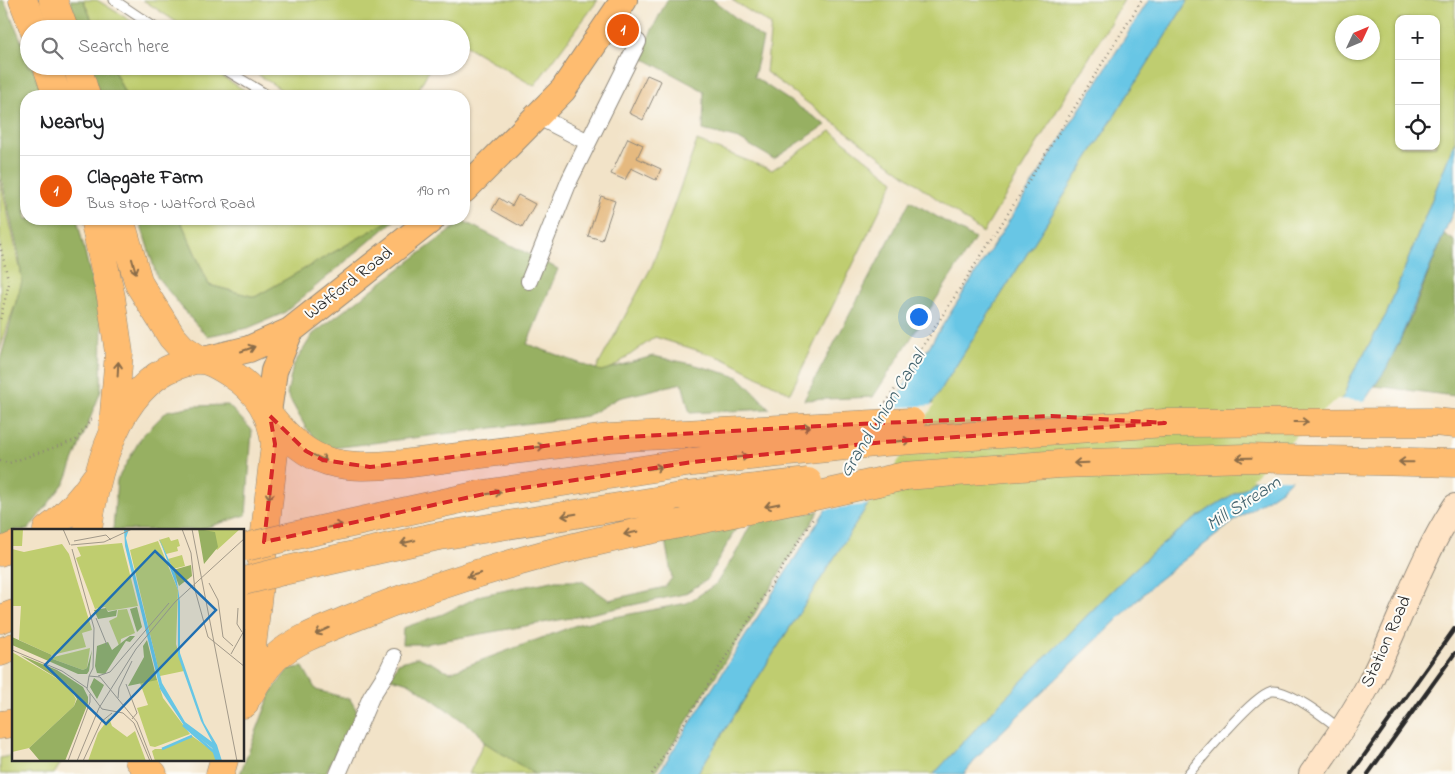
<!DOCTYPE html>
<meta charset="utf-8">
<style>
:root{--surface:#fff;--page:#f2f2f2;--text:#202124;--muted:#757577;--line:#e0e0e0;--accent:#ea580c}
body{margin:0;font-family:"Indie Flower",sans-serif;background:var(--page);color:var(--text)}
.controls{position:absolute;right:15px;top:15px;display:grid;overflow:hidden;border-radius:10px;box-shadow:0 1px 4px #0004}
.controls button{width:45px;height:45px;display:grid;place-items:center;padding:0;border:0;border-bottom:1px solid var(--line);background:var(--surface);color:var(--text);font:25px sans-serif}
.compass{position:absolute;left:1335px;top:15px;width:45px;height:45px;border-radius:50%;background:var(--surface);box-shadow:0 1px 4px #0004;rotate:46deg}
.you{position:absolute;left:918px;top:316px;width:18px;height:18px;margin:-12px;border:4px solid #fff;border-radius:50%;background:#1a73e8;box-shadow:0 0 0 8px #1a73e833}
.badge{display:grid;place-items:center;width:32px;height:32px;border-radius:50%;background:var(--accent);color:#fff;font-size:16px;font-weight:700}
.pin{position:absolute;translate:-50% -50%;border:2px solid #fff;box-shadow:0 1px 5px #0006}
.list{margin:0;padding:0;list-style:none}
h2{display:flex;justify-content:space-between;align-items:center;height:65px;margin:0;padding:0 20px;font-size:21px}
h2 small{font-size:16px;font-weight:400;color:var(--muted)}
.list li{display:grid;grid-template-columns:32px 1fr auto;gap:15px;align-items:center;box-sizing:border-box;height:70px;padding:0 20px;border-top:1px solid var(--line)}
.list b{display:block;font-size:19px;white-space:nowrap}
.list p{margin:0;font-size:16px;white-space:nowrap;color:var(--muted)}
.list em{font-size:16px;font-style:normal;color:var(--muted)}
.icon{flex:none;width:28px;height:28px;fill:none;stroke:currentColor;stroke-width:2;stroke-linecap:round;stroke-linejoin:round}
.map{position:relative;flex:none;width:1455px;height:774px;overflow:hidden}
.search{position:absolute;background:var(--surface);box-shadow:0 1px 4px #0004;left:20px;top:20px;width:450px;height:55px;display:flex;align-items:center;gap:12px;box-sizing:border-box;padding:0 18px;border-radius:28px;color:var(--muted);font-size:19px}
.panel{position:absolute;background:var(--surface);box-shadow:0 1px 4px #0004;left:20px;top:90px;width:450px;height:135px;border-radius:20px}
.map>svg:first-child{display:block}
</style>
<div class="map">
<svg width="1455" height="774" viewBox="0 0 1455 774">
<rect width="100%" height="100%" fill="#fdfcf7"/>
<filter id="ink" filterUnits="userSpaceOnUse"><feTurbulence type="fractalNoise" baseFrequency=".02" numOctaves="2"/><feDisplacementMap in="SourceGraphic" scale="10" xChannelSelector="R" yChannelSelector="G"/><feConvolveMatrix kernelMatrix="1 2 1 2 8 2 1 2 1" color-interpolation-filters="sRGB"/></filter>
<filter id="wash" filterUnits="userSpaceOnUse"><feTurbulence type="fractalNoise" baseFrequency=".0096" numOctaves="4" result="noise"/><feDisplacementMap in="SourceGraphic" scale="20" xChannelSelector="R" yChannelSelector="G"/><feGaussianBlur stdDeviation="1.12" result="paint"/><feColorMatrix in="noise" values="0 0 0 0 0 0 0 0 0 0 0 0 0 0 0 0 0 1.4 0 .05"/><feComposite in="paint" operator="in"/></filter>
<g filter="url(#wash)">
<rect width="100%" height="100%" fill="#f2e3c8"/>
<path fill="#bfcd6f" stroke="#757c4d" fill-rule="evenodd" d="M 83,0 L 97,0 L 144,29 L 96,29 Z
M 143,0 L 598,0 L 534,86 L 461,43 L 461,29 L 187,29 Z
M 732,0 L 1124,0 L 983,233 L 766,72 L 771,25 Z
M 1188,0 L 1455,0 L 1455,141 L 1387,313 L 1350,378 L 1344,396 L 1245,488 C 1177,523 1121,581 1068,635 C 1022,680 977,726 934,774 L 697,774 ZM 1399,19 L 1436,19 L 1436,146 L 1399,146 ZM 1342,22 L 1372,22 L 1372,52 L 1342,52 Z
M 112,66 L 205,66 L 254,96 L 126,96 Z
M 245,66 L 431,66 L 415,96 L 291,96 Z
M 831,131 L 894,181 L 790,393 L 722,358 L 655,337 L 587,386 L 652,266 L 697,141 L 772,170 Z
M 0,179 L 23,281 L 0,349 Z
M 180,219 L 392,219 L 255,297 L 209,285 Z
M 484,742 L 534,774 L 469,774 Z
M 14,755 L 14,760 L 51,760 L 61,763 L 54,774 L 0,774 L 0,758 Z"/>
<path fill="#97b062" stroke="#616e46" d="M 0,0 L 4,0 L 29,59 L 29,66 L 32,66 L 44,96 L 26,96 L 26,219 L 77,219 L 102,323 L 101,391 L 65,482 L 28,530 L 14,530 L 14,534 L 0,538 L 0,360 L 22,281 L 19,256 L 0,172 Z
M 70,0 L 83,0 L 96,29 L 79,29 Z
M 667,0 L 713,0 L 763,39 L 754,77 L 826,125 L 774,159 L 739,139 L 703,130 L 704,91 L 639,56 Z
M 91,66 L 112,66 L 126,96 L 100,96 Z
M 910,201 L 975,239 L 873,397 L 804,400 Z
M 139,219 L 180,219 L 209,285 L 255,297 L 392,219 L 396,219 L 284,313 L 248,328 L 207,336 L 192,320 L 157,277 Z
M 463,221 L 558,269 L 527,344 L 601,371 L 653,356 L 692,364 L 739,377 L 770,409 L 690,413 L 682,383 L 618,398 L 587,416 L 325,449 L 306,428 L 287,394 L 293,366 L 313,334 Z
M 1444,234 L 1455,241 L 1455,396 L 1375,386 C 1405,340 1423,285 1444,234 Z
M 228,405 L 252,430 L 246,515 L 198,530 L 113,530 L 117,480 L 142,436 L 167,411 L 194,406 Z
M 819,511 L 654,774 L 534,774 L 484,742 L 478,732 L 410,683 L 390,678 L 398,663 L 418,657 L 450,672 L 579,624 L 687,603 L 716,584 L 737,551 L 752,522 Z
M 738,525 L 707,580 L 684,594 L 576,617 L 424,644 L 402,644 L 403,628 L 443,614 L 482,595 L 552,581 L 582,581 L 609,600 L 665,587 L 672,578 L 665,540 Z
M 303,667 L 316,690 L 350,699 L 358,713 L 325,774 L 240,774 L 271,693 L 288,669 Z"/>
<path fill="#67c6e5" stroke="#497888" d="M 1149,0 L 1188,0 L 697,774 L 658,774 Z
M 1455,141 L 1455,207 L 1399,342 L 1386,369 L 1365,400 L 1281,490 L 1237,519 L 1156,582 L 985,748 L 964,774 L 934,774 C 977,726 1022,680 1068,635 C 1121,581 1177,523 1245,488 L 1344,396 L 1350,378 L 1387,313 Z"/>
<path fill="#f2e3c8" d="M 1337,399 L 1367,401 L 1295,479 L 1251,479 Z
M 934,405 L 871,504 L 822,510 L 887,408 Z"/>
<g id="blocks">
<path fill="#e5b97f" d="M 647,75 L 661,81 L 643,120 L 629,113 Z
M 628,138 L 643,145 L 637,158 L 661,169 L 656,180 L 631,168 L 625,180 L 611,174 Z
M 518,195 L 535,204 L 522,227 L 492,210 L 499,198 L 512,206 Z
M 601,196 L 615,201 L 602,240 L 588,236 Z"/>
</g>
</g>
<g filter="url(#ink)">
<use href="#blocks" fill-opacity="0" stroke="#8e877a" stroke-width="1"/>
<g fill="none" stroke-linecap="round" stroke-linejoin="round">
<g stroke="#8e877a" stroke-width="11">
<path id="lane" d="M 114,0 L 157,29
M 219,66 L 269,96
M 1188,774 C 1201,759 1257,691 1273,691 C 1290,690 1326,718 1340,729"/>
</g>
<g stroke="#8e877a" stroke-width="18">
<path id="street" d="M 537,116 L 588,142
M 529,281 L 570,179 L 638,42
M 338,774 L 371,697 L 387,672 L 394,657"/>
</g>
<g stroke="#8e877a" stroke-width="26">
<path id="secondary" d="M 1311,774 C 1332,745 1352,716 1369,684 C 1399,626 1418,562 1455,506"/>
</g>
<g stroke="#8e877a" stroke-width="28">
<path id="primary" d="M 464,190 L 563,90 L 624,0
M 204,360 L 249,349 L 290,331 L 432,219
M 268,412 L 274,371 L 290,331"/>
</g>
<g stroke="#8e877a" stroke-width="29">
<path id="highway" d="M 23,0 L 34,29
M 53,0 L 64,29
M 47,66 L 57,96
M 77,66 L 86,96
M 94,219 L 111,297 L 119,353 L 113,426
M 120,219 L 139,284 L 172,337 L 182,348 L 200,360
M 270,416 C 312,468 339,469 403,464 L 609,438 L 702,433
M 1165,423 L 1434,422 L 1455,424
M 905,476 L 1060,464 L 1245,458 L 1455,463
M 47,530 C 67,516 81,500 95,479
M 88,530 C 95,474 117,388 176,366 C 184,363 194,359 202,360 C 212,361 224,369 233,375 C 258,391 272,414 275,444 L 246,699 L 244,704
M 288,537 L 484,494 L 693,462
M 0,552 L 14,546
M 283,571 L 434,537 L 686,496
M 0,619 L 14,614
M 0,652 L 14,647
M 249,695 C 256,682 264,669 275,658 C 294,640 328,628 352,618 C 455,576 570,545 679,524
M 0,725 L 14,723
M 139,760 L 153,774
M 220,774 L 224,760"/>
</g>
<path stroke="#8e877a" stroke-width="2.5" stroke-dasharray="1 4" stroke-linecap="butt" d="M 0,245 L 9,283 L 0,320
M 886,403 L 999,228 L 1142,0
M 0,461 L 9,463 L 76,440 L 93,417
M 652,774 L 814,517"/>
<use href="#lane" stroke="#fff" stroke-width="9"/>
<use href="#street" stroke="#fff" stroke-width="16"/>
<use href="#secondary" stroke="#ffe4c6" stroke-width="24"/>
<use href="#primary" stroke="#febc70" stroke-width="26"/>
<use href="#highway" stroke="#febc70" stroke-width="28"/>
<path stroke="#2b2b2b" stroke-width="4" d="M 1351,774 L 1455,628
M 1368,774 L 1455,653"/>
<g stroke="#8e877a" stroke-width="29" stroke-linecap="butt">
<path id="highway-bridge" d="M 702,433 L 911,422
M 693,462 L 884,442 L 1165,423
M 686,496 L 808,482
M 679,524 L 806,498 L 905,476
M 246,547 L 288,537
M 244,581 L 283,571"/>
</g>
<use href="#highway-bridge" stroke="#febc70" stroke-width="28"/>
</g>
<defs><path id="oneway-shaft" d="M-6 0H5M1.5-3L5.5 0L1.5 3" fill="none" stroke-width="1.6" stroke-linecap="round" stroke-linejoin="round" transform="scale(1.25)"/></defs>
<g stroke="#8a6c4a">
<use href="#oneway-shaft" transform="translate(134 266) rotate(74)"/>
<use href="#oneway-shaft" transform="translate(248 349) rotate(-19)"/>
<use href="#oneway-shaft" transform="translate(118 369) rotate(-87)"/>
<use href="#oneway-shaft" transform="translate(1301 422)"/>
<use href="#oneway-shaft" transform="translate(803 427) rotate(-3)"/>
<use href="#oneway-shaft" transform="translate(903 441) rotate(-4)"/>
<use href="#oneway-shaft" transform="translate(537 447) rotate(-7)"/>
<use href="#oneway-shaft" transform="translate(741 457) rotate(-6)"/>
<use href="#oneway-shaft" transform="translate(320 458) rotate(24)"/>
<use href="#oneway-shaft" transform="translate(1244 458) rotate(179)"/>
<use href="#oneway-shaft" transform="translate(1406 462) rotate(-179)"/>
<use href="#oneway-shaft" transform="translate(1081 463) rotate(178)"/>
<use href="#oneway-shaft" transform="translate(655 468) rotate(-9)"/>
<use href="#oneway-shaft" transform="translate(270 492) rotate(96)"/>
<use href="#oneway-shaft" transform="translate(494 493) rotate(-9)"/>
<use href="#oneway-shaft" transform="translate(772 505) rotate(168)"/>
<use href="#oneway-shaft" transform="translate(569 515) rotate(171)"/>
<use href="#oneway-shaft" transform="translate(335 526) rotate(-12)"/>
<use href="#oneway-shaft" transform="translate(631 533) rotate(169)"/>
<use href="#oneway-shaft" transform="translate(408 542) rotate(167)"/>
<use href="#oneway-shaft" transform="translate(474 575) rotate(164)"/>
<use href="#oneway-shaft" transform="translate(322 631) rotate(155)"/>
</g>
</g>
<path fill="#d62828" fill-opacity="0.2" stroke="#d62828" stroke-width="4" stroke-dasharray="10 6" stroke-linejoin="round" d="M 270,416 L 306,451 L 323,460 L 370,467 L 609,438 L 856,424 L 1051,416 L 1165,423 L 884,442 L 693,462 L 484,494 L 264,542 L 275,444 Z"/>
<g text-anchor="middle" dominant-baseline="central" stroke-width="4" stroke-linejoin="round" paint-order="stroke">
<g font-size="18" fill="#2b2b2b" stroke="#fdfcf7">
<text transform="translate(349 284) rotate(-38)">Watford Road</text>
<text transform="translate(1387 642) rotate(-66)">Station Road</text>
</g>
<g font-size="19" font-style="italic" fill="#40616c" stroke="#fdfcf7">
<text transform="translate(883 414) rotate(-58)">Grand Union Canal</text>
<text transform="translate(1244 504) rotate(-33)">Mill Stream</text>
</g>
</g>
<g transform="translate(12 529)">
<rect width="232" height="232" fill="#f2e3c8"/>
<path d="M 0,0 L 11,0 L 10,17 L 0,17 ZM 190,0 L 228,0 L 205,21 ZM 157,8 L 159,12 L 166,10 L 168,17 L 165,18 L 166,22 L 154,25 L 147,11 ZM 146,12 L 166,61 L 164,115 L 172,142 L 148,147 L 118,21 ZM 110,14 L 126,77 L 96,82 L 93,78 L 83,80 L 64,29 L 69,27 L 65,18 ZM 50,15 L 57,25 L 80,101 L 70,104 L 74,118 L 40,126 L 7,111 L 9,77 L 0,77 L 0,20 L 12,23 ZM 170,26 L 173,37 L 161,40 L 156,30 ZM 115,80 L 123,104 L 109,110 L 108,119 L 97,92 L 105,88 L 106,81 ZM 78,119 L 75,139 L 71,141 L 38,129 ZM 0,123 L 56,156 L 64,170 L 62,177 L 17,219 L 0,223 ZM 145,150 L 151,169 L 178,205 L 143,218 L 138,217 L 125,179 L 136,176 L 128,154 ZM 97,189 L 100,197 L 115,208 L 123,202 L 134,232 L 76,232 L 86,204 ZM 180,207 L 202,223 L 205,232 L 143,232 L 140,222 L 143,220 L 150,220 Z" fill="#bfcd6f"/>
<path d="M 186,0 L 203,3 L 206,18 L 192,35 ZM 179,36 L 180,47 L 167,57 L 161,41 ZM 125,78 L 130,98 L 125,103 L 118,80 ZM 94,79 L 96,83 L 105,81 L 104,87 L 86,90 L 82,81 ZM 118,107 L 123,107 L 118,113 L 114,112 L 93,145 L 85,144 L 83,137 L 85,117 L 96,113 L 100,121 ZM 0,108 L 40,126 L 38,129 L 71,141 L 75,139 L 80,121 L 77,142 L 75,145 L 66,145 L 0,116 ZM 135,111 L 145,151 L 116,157 L 132,128 L 131,117 ZM 8,126 L 45,141 L 71,158 L 76,168 L 76,174 L 53,232 L 28,232 L 17,219 L 62,177 L 65,170 L 56,156 ZM 82,149 L 92,156 L 85,170 L 78,158 Z" fill="#97b062"/>
<path d="M 112,0 L 117,0 L 114,9 L 150,154 L 173,193 L 200,213 L 189,192 L 166,127 L 166,61 L 147,9 L 164,47 L 168,73 L 168,124 L 192,194 L 205,216 L 210,232 L 206,232 L 200,219 L 173,198 L 148,160 L 113,17 Z" fill="#67c6e5"/>
<path fill="none" stroke="#67c6e5" stroke-width="2.5" d="M 171,196 L 202,223 L 205,232M 150,220 L 180,207"/>
<path fill="none" stroke="#a29989" stroke-width="1" d="M 51,0 L 58,16M 170,0 L 179,24 L 183,61 L 196,108 L 233,138M 180,0 L 225,232M 62,12 L 94,6 L 99,11M 59,16 L 92,13 L 120,0M 60,20 L 82,99 L 81,139 L 77,147M 197,54 L 206,71 L 211,108 L 221,117M 226,79 L 225,95 L 230,103M 84,89 L 95,116M 0,121 L 50,142 L 75,159M 219,125 L 233,100M 86,147 L 98,143 L 157,74M 114,155 L 125,184 L 120,190M 106,169 L 107,159 L 120,132M 56,232 L 78,173 L 78,165M 65,232 L 87,179 L 124,120 L 163,73 L 233,9M 71,232 L 89,193 L 100,184M 138,232 L 122,194 L 111,184 L 90,180 L 75,160 L 77,147 L 88,148 L 125,193 L 140,232"/>
<path fill="#1f6fb2" fill-opacity="0.15" stroke="#1f6fb2" stroke-width="2.5" d="M 143,22 L 204,81 L 94,195 L 33,136 Z"/>
<rect width="232" height="232" fill="none" stroke="#2b2b2b" stroke-width="2.5"/>
</g>
</svg>
<div class="controls">
<button>+</button>
<button>−</button>
<button><svg class="icon" aria-label="locate" viewBox="0 0 24 24"><circle cx="12" cy="12" r="6"/><path d="M12 2v4M12 18v4M2 12h4M18 12h4"/></svg></button>
</div>
<svg class="compass" viewBox="-18 -18 36 36"><path d="M0-13l5 13h-10z" fill="#e53935"/><path d="M0 13l5-13h-10z" fill="#757577"/></svg>
<div class="you"></div>
<div class="pin badge" style="left:623px;top:30px">1</div>
<div class="search"><svg class="icon" aria-label="search" viewBox="0 0 24 24"><circle cx="10" cy="10" r="6"/><path d="M15 15l6 6"/></svg>Search here</div>
<section class="panel">
<h2>Nearby<small></small></h2>
<ul class="list">
<li><span class="badge">1</span><div><b>Clapgate Farm</b><p>Bus stop · Watford Road</p></div><em>190 m</em></li>
</ul>
</section>
</div>
